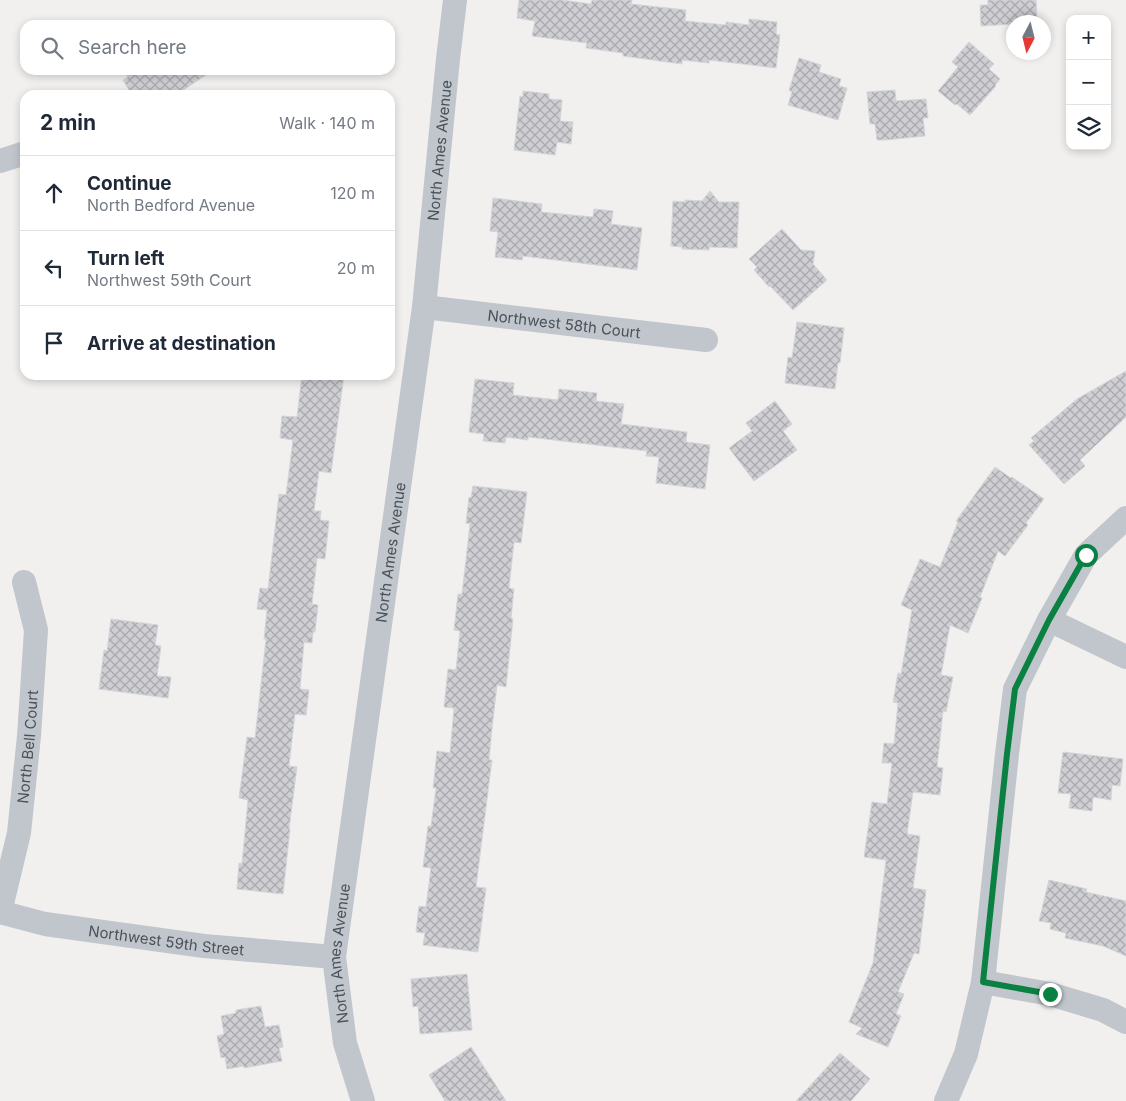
<!DOCTYPE html>
<meta charset="utf-8">
<style>
:root{--surface:#fff;--page:#f6f6f7;--text:#1f2937;--muted:#747a83;--line:#e0e1e3}
body{margin:0;font-family:Inter,sans-serif;background:var(--page);color:var(--text)}
.controls{position:absolute;right:15px;top:15px;display:grid;overflow:hidden;border-radius:10px;box-shadow:0 2px 8px #0003}
.controls button{width:45px;height:45px;display:grid;place-items:center;padding:0;border:0;border-bottom:1px solid var(--line);background:var(--surface);color:var(--text);font:25px sans-serif}
.compass{position:absolute;left:1006px;top:15px;width:45px;height:45px;border-radius:50%;background:var(--surface);box-shadow:0 2px 8px #0003;rotate:187deg}
.stop{position:absolute;width:15px;height:15px;margin:-11px;border:4px solid #0b8043;border-radius:50%;background:#fff}
.stop.end{background:#0b8043;border-color:#fff;box-shadow:0 1px 5px #0008}
.list{margin:0;padding:0;list-style:none}
h2{display:flex;justify-content:space-between;align-items:center;height:65px;margin:0;padding:0 20px;font-size:21px}
h2 small{font-size:16px;font-weight:400;color:var(--muted)}
.list li{display:grid;grid-template-columns:32px 1fr auto;gap:15px;align-items:center;box-sizing:border-box;height:75px;padding:0 20px;border-top:1px solid var(--line)}
.list b{display:block;font-size:19px;white-space:nowrap}
.list p{margin:0;font-size:16px;white-space:nowrap;color:var(--muted)}
.list em{font-size:16px;font-style:normal;color:var(--muted)}
.icon{flex:none;width:28px;height:28px;fill:none;stroke:currentColor;stroke-width:2;stroke-linecap:round;stroke-linejoin:round}
.map{position:relative;flex:none;width:1126px;height:1101px;overflow:hidden}
.search{position:absolute;background:var(--surface);box-shadow:0 2px 8px #0003;left:20px;top:20px;width:375px;height:55px;display:flex;align-items:center;gap:12px;box-sizing:border-box;padding:0 18px;border-radius:15px;color:var(--muted);font-size:19px}
.panel{position:absolute;background:var(--surface);box-shadow:0 2px 8px #0003;left:20px;top:90px;width:375px;height:290px;border-radius:15px}
.map>svg:first-child{display:block}
</style>
<div class="map">
<svg width="1126" height="1101" viewBox="0 0 1126 1101">
<defs>
<pattern id="building-cross-hatch" width="8" height="8" patternUnits="userSpaceOnUse" patternTransform="scale(1.25)"><rect width="8" height="8" fill="#ceced3"/><path d="M0 0l8 8M0 8l8-8" fill="none" stroke="#a9aaae"/></pattern>
</defs>
<rect width="100%" height="100%" fill="#f1f0ef"/>
<path fill="url(#building-cross-hatch)" stroke="#d4d5da" d="M 519,0 L 562,0 L 591,4 L 592,0 L 632,0 L 631,4 L 686,10 L 685,21 L 726,25 L 726,22 L 749,25 L 749,19 L 777,22 L 776,34 L 780,35 L 776,68 L 709,60 L 709,63 L 682,60 L 682,64 L 623,56 L 623,53 L 586,48 L 587,43 L 532,36 L 535,21 L 517,18 Z
M 988,0 L 1036,0 L 1037,22 L 1014,22 L 1014,24 L 981,26 L 980,5 L 988,5 Z
M 969,42 L 994,64 L 989,69 L 1000,79 L 995,85 L 996,86 L 970,115 L 957,104 L 955,105 L 938,91 L 958,67 L 952,62 Z
M 799,58 L 821,65 L 819,72 L 841,79 L 839,86 L 847,88 L 838,120 L 788,105 L 792,92 L 789,90 Z
M 123,70 L 213,70 L 176,95 L 132,95 L 123,80 L 128,77 Z
M 895,90 L 896,101 L 926,99 L 928,118 L 923,118 L 925,136 L 886,140 L 877,140 L 875,124 L 870,124 L 867,92 Z
M 523,91 L 549,94 L 549,99 L 562,100 L 560,121 L 573,122 L 571,144 L 557,142 L 555,155 L 514,150 L 520,96 L 523,97 Z
M 710,191 L 719,202 L 739,202 L 737,248 L 709,247 L 709,250 L 682,249 L 682,247 L 671,246 L 673,201 L 685,202 L 685,200 L 702,201 Z
M 493,198 L 542,204 L 541,212 L 593,217 L 594,209 L 613,211 L 611,224 L 642,228 L 637,270 L 523,256 L 522,260 L 495,257 L 498,232 L 490,231 Z
M 782,229 L 801,250 L 815,251 L 813,264 L 827,280 L 793,310 L 770,286 L 769,287 L 754,270 L 757,267 L 749,259 Z
M 797,322 L 844,328 L 840,363 L 838,363 L 835,389 L 785,383 L 788,357 L 792,358 Z
M 1126,371 L 1126,417 L 1080,460 L 1085,466 L 1064,484 L 1029,445 L 1034,441 L 1031,438 L 1077,399 Z
M 302,375 L 344,375 L 331,473 L 319,471 L 314,511 L 321,511 L 320,520 L 329,521 L 325,559 L 317,558 L 312,604 L 318,605 L 315,632 L 313,632 L 312,643 L 304,642 L 300,689 L 309,690 L 306,715 L 295,714 L 289,766 L 297,767 L 289,829 L 290,829 L 283,894 L 237,889 L 239,863 L 242,864 L 248,800 L 239,798 L 247,737 L 255,738 L 266,639 L 264,639 L 267,610 L 257,609 L 260,588 L 268,589 L 279,494 L 286,495 L 293,440 L 280,438 L 282,416 L 297,417 Z
M 475,379 L 514,383 L 513,395 L 558,400 L 559,389 L 597,393 L 596,401 L 624,404 L 621,424 L 687,432 L 686,442 L 710,445 L 705,489 L 656,483 L 659,457 L 646,456 L 647,451 L 528,437 L 528,440 L 506,437 L 505,443 L 483,441 L 484,434 L 469,432 Z
M 775,401 L 792,424 L 783,431 L 797,450 L 754,481 L 729,448 L 752,431 L 746,423 Z
M 995,467 L 1011,478 L 1012,477 L 1044,499 L 1026,523 L 1028,525 L 1005,556 L 998,551 L 980,597 L 982,598 L 968,633 L 950,625 L 941,675 L 953,677 L 946,712 L 943,711 L 937,767 L 943,768 L 940,795 L 913,792 L 907,834 L 920,836 L 913,888 L 926,890 L 919,954 L 914,953 L 898,992 L 904,994 L 896,1014 L 901,1016 L 888,1047 L 856,1034 L 862,1028 L 849,1022 L 873,963 L 886,860 L 864,857 L 872,802 L 887,804 L 892,763 L 882,763 L 884,743 L 894,744 L 898,703 L 893,702 L 898,673 L 901,674 L 912,610 L 901,605 L 920,559 L 940,567 L 958,522 L 956,521 Z
M 473,486 L 527,492 L 521,543 L 514,542 L 509,588 L 514,589 L 511,618 L 513,619 L 506,687 L 497,685 L 492,728 L 489,760 L 492,760 L 476,887 L 486,888 L 478,952 L 423,945 L 425,933 L 416,932 L 419,906 L 426,907 L 431,868 L 423,867 L 428,826 L 431,826 L 436,788 L 433,788 L 437,751 L 450,753 L 454,708 L 444,707 L 448,669 L 456,670 L 460,631 L 454,630 L 458,594 L 462,594 L 470,524 L 466,523 L 469,497 L 471,498 Z
M 111,619 L 158,625 L 155,645 L 161,646 L 157,676 L 171,677 L 168,698 L 99,689 L 104,650 L 107,651 Z
M 1063,752 L 1123,759 L 1120,786 L 1112,785 L 1111,800 L 1093,797 L 1092,811 L 1069,808 L 1071,794 L 1058,793 Z
M 1049,880 L 1087,889 L 1086,892 L 1126,901 L 1126,956 L 1103,946 L 1065,938 L 1066,933 L 1050,929 L 1051,923 L 1039,921 Z
M 467,974 L 472,1030 L 420,1034 L 418,1006 L 413,1007 L 411,979 Z
M 261,1006 L 265,1027 L 279,1025 L 283,1047 L 279,1048 L 282,1061 L 244,1068 L 244,1066 L 227,1069 L 225,1057 L 221,1058 L 217,1036 L 224,1034 L 221,1016 L 236,1013 L 236,1010 Z
M 471,1047 L 506,1101 L 445,1101 L 429,1075 Z
M 840,1053 L 870,1079 L 851,1101 L 796,1101 Z"/>
<g fill="none" stroke-linecap="round" stroke-linejoin="round">
<g stroke="#c0c6cc" stroke-width="24">
<path d="M 0,161 L 25,153"/>
<path id="s1" d="M 424,307 L 706,340"/>
<path d="M 1049,620 L 1126,657"/>
<path id="s2" d="M 0,912 L 45,924 L 204,946 L 334,957"/>
<path id="s3" d="M 0,912 L 19,833 L 29,736 L 36,630 L 24,582"/>
<path d="M 983,982 L 1050,994 L 1103,1010 L 1126,1022"/>
<path id="s4" d="M 363,1101 L 345,1043 L 334,957 L 424,307 L 448,59 L 455,0"/>
<path d="M 946,1101 L 966,1054 L 983,982 L 1007,754 L 1015,689 L 1049,620 L 1086,555 L 1126,518"/>
</g>
</g>
<g fill="none" stroke-linecap="round" stroke-linejoin="round">
<path stroke="#0b8043" stroke-width="6" d="M 1050,994 L 983,982 L 1007,754 L 1015,689 L 1049,620 L 1086,555"/>
</g>
<g text-anchor="middle" dominant-baseline="central" stroke-width="4" stroke-linejoin="round" paint-order="stroke">
<g font-size="15" fill="#4a515a" stroke="#fff">
<text stroke="none"><textPath href="#s4" startOffset="961">North Ames Avenue</textPath></text>
<text stroke="none"><textPath href="#s1" startOffset="141">Northwest 58th Court</textPath></text>
<text stroke="none"><textPath href="#s4" startOffset="556">North Ames Avenue</textPath></text>
<text stroke="none"><textPath href="#s3" startOffset="168">North Bell Court</textPath></text>
<text stroke="none"><textPath href="#s2" startOffset="169">Northwest 59th Street</textPath></text>
<text stroke="none"><textPath href="#s4" startOffset="151">North Ames Avenue</textPath></text>
</g>
</g>
</svg>
<div class="controls">
<button>+</button>
<button>−</button>
<button><svg class="icon" aria-label="layers" viewBox="0 0 24 24"><path d="M12 4l9 5-9 5-9-5zM3 14l9 5 9-5"/></svg></button>
</div>
<svg class="compass" viewBox="-18 -18 36 36"><path d="M0-13l5 13h-10z" fill="#e53935"/><path d="M0 13l5-13h-10z" fill="#747a83"/></svg>
<div class="stop" style="left:1086px;top:555px"></div>
<div class="stop end" style="left:1050px;top:994px"></div>
<div class="search"><svg class="icon" aria-label="search" viewBox="0 0 24 24"><circle cx="10" cy="10" r="6"/><path d="M15 15l6 6"/></svg>Search here</div>
<section class="panel">
<h2>2 min<small>Walk · 140 m</small></h2>
<ul class="list">
<li><svg class="icon" aria-label="ahead" viewBox="0 0 24 24"><path d="M12 20V5M6 11l6-6 6 6"/></svg><div><b>Continue</b><p>North Bedford Avenue</p></div><em>120 m</em></li>
<li><svg class="icon" aria-label="left" viewBox="0 0 24 24"><path d="M17 20v-9H6M10 6l-5 5 5 5"/></svg><div><b>Turn left</b><p>Northwest 59th Court</p></div><em>20 m</em></li>
<li><svg class="icon" aria-label="arrive" viewBox="0 0 24 24"><path d="M6 21V4h12l-3 4 3 4H6"/></svg><div><b>Arrive at destination</b></div></li>
</ul>
</section>
</div>
